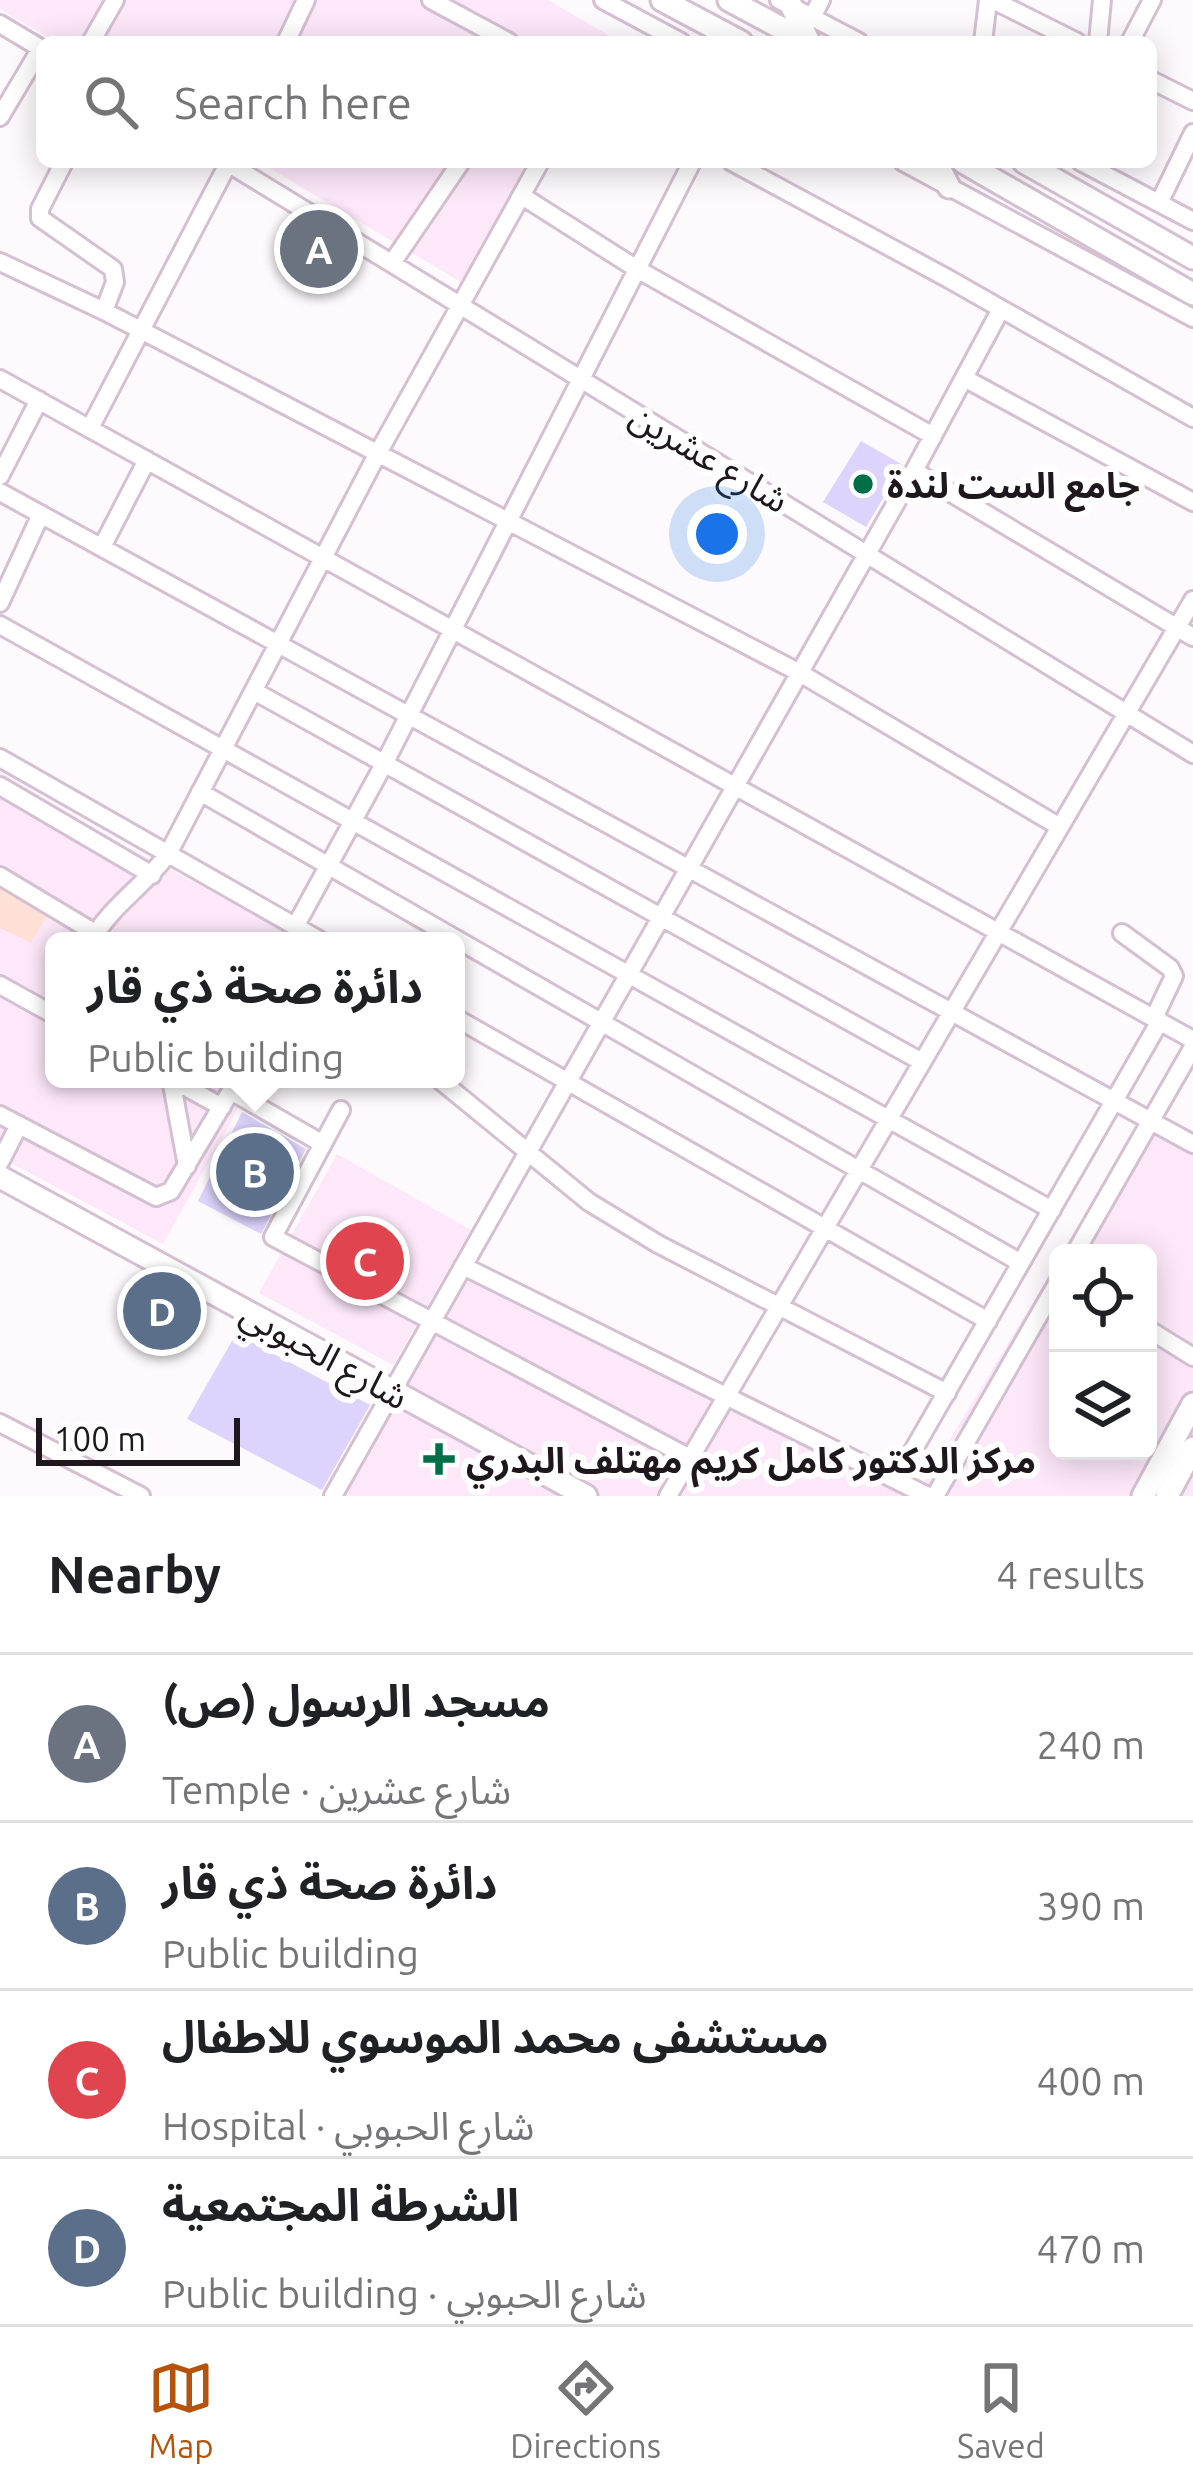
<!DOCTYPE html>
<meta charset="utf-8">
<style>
:root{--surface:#fff;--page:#f2f2f2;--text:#202124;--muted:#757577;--line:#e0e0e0;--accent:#b45309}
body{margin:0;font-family:Ubuntu,"Noto Sans Arabic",sans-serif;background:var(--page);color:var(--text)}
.controls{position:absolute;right:36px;bottom:36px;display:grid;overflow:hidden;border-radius:18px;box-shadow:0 6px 30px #0003}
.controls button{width:108px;height:108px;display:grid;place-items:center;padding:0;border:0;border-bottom:3px solid var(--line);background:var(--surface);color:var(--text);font:60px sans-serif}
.scale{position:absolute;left:36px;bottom:30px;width:204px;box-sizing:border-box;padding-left:12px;border:6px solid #1e171d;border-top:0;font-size:33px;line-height:42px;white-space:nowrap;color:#1e171d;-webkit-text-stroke:9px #fff;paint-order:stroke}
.you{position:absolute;left:717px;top:534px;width:42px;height:42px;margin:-30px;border:9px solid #fff;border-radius:50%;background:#1a73e8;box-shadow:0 0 0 18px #1a73e833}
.badge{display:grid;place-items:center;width:78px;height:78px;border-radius:50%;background:var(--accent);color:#fff;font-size:39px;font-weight:700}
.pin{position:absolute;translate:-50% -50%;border:6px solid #fff;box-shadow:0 3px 12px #0006}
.popup{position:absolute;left:45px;top:932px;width:420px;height:156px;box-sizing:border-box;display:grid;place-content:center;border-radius:18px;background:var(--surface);filter:drop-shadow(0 3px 9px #0005);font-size:39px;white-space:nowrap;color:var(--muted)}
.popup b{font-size:45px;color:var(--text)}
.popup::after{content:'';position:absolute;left:50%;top:100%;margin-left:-24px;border:24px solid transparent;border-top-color:var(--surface)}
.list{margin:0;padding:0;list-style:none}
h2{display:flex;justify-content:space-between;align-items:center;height:156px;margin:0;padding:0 48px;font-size:51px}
h2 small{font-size:39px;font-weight:400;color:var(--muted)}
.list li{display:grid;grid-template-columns:78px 1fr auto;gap:36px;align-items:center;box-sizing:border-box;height:168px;padding:0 48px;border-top:3px solid var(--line)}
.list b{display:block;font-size:45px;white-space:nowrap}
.list p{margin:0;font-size:39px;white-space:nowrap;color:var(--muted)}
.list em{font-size:39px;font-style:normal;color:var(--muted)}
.icon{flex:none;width:66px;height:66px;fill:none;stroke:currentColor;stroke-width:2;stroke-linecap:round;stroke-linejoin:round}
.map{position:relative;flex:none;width:1193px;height:1496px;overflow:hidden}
.search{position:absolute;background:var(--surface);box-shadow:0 6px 30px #0003;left:36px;right:36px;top:36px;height:132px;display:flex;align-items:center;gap:30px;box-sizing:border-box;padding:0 42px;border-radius:18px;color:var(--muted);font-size:45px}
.sheet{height:828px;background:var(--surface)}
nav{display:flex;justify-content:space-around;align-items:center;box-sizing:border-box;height:168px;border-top:3px solid var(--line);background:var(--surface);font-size:33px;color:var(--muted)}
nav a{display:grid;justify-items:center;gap:6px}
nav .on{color:var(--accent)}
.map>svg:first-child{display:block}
</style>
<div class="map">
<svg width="1193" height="1496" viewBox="0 0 1193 1496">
<rect width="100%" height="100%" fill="#fdf9fc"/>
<path fill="#fde8fa" d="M 0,0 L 548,0 L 620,42 L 56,42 L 0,9 Z
M 259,162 L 547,162 L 471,288 Z
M 0,772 L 129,848 L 306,941 L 54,941 L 54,1079 L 255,1079 L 163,1244 L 0,1157 Z
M 1144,1120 L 1193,1149 L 1193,1496 L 332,1496 L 470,1268 L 924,1482 L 1058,1261 L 1058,1451 L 1148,1451 L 1148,1253 L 1063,1253 Z
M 337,1154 L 471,1230 L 393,1365 L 259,1293 Z"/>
<path fill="#ffe0d6" d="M 0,885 L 48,913 L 31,943 L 0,928 Z"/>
<path fill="#ddd3fc" d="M 861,441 L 903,465 L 866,527 L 823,502 Z
M 242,1112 L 306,1149 L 261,1234 L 198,1201 Z
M 236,1334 L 370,1405 L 322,1490 L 187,1419 Z"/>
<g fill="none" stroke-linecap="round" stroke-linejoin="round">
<g stroke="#d4c0d1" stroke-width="22">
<path id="minor" d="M 431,0 L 509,42
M 603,0 L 681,42
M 779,0 L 859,42
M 993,0 L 1077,42
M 812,17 L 821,0
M 0,24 L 42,49
M 91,42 L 115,0
M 286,42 L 306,0
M 983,42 L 988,0
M 1098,42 L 1102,0
M 1130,42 L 1152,0
M 1151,80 L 1193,101
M 0,117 L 41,48
M 64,162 L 40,209 L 40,218 L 113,269 L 115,282 L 104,311
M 226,162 L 1193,754
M 732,162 L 947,278 L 1193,418
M 903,162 L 1193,318
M 1081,162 L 1193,221
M 522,196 L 637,269 L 933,436
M 1159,203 L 1193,133
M 0,262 L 104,311 L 800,673 L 1060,827
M 392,263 L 461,162
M 964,378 L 1193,502
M 0,379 L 1193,1040
M 90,428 L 229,162
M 914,471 L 1193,637
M 0,476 L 39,400
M 0,492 L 1193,1144
M 102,547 L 147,460
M 0,603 L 41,514
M 0,625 L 1052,1210
M 254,691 L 922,1062
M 0,758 L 321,941
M 0,786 L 152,875
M 200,792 L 1021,1263
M 0,876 L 95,933
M 295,927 L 384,764 L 692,162
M 1122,933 L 1170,968 L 1174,976 L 1154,1018
M 91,941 C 111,906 144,886 168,854 L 378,453 L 540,162
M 0,985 L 54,1015
M 456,1018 L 988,1321
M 171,1079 L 187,1166
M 171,1079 L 222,1107
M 441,1081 L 589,1202 L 658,1244 L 947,1393
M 231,1091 L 323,1144
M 341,1110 L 273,1237 L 690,1458
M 0,1115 L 156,1197 L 171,1191 L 238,1079
M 0,1162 L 19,1125
M 1075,1253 L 1193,1047
M 463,1266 L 928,1496
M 1148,1329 L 1193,1357
M 0,1423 L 141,1496
M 896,1480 L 1160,1021
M 333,1496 L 914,471 L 1001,309
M 668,1496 L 1193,600
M 935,1496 L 1058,1282"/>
</g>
<g stroke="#d4c0d1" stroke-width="27">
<path id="major" d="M 662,0 L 741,42
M 729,0 L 807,42
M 792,7 L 809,42
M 936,162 L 949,187
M 963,162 L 1193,294
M 1024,162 L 1193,258
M 0,1177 L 586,1496
M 1143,1496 L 1193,1404
M 1167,1496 L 1193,1448"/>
</g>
<use href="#minor" stroke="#fff" stroke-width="16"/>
<use href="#major" stroke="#fff" stroke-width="21"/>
</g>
<g fill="#006e46" stroke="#fff" stroke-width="4.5">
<circle cx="863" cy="484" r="12"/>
<path d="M433 1441h12v12h12v12h-12v12h-12v-12h-12v-12h12z"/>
</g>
<g text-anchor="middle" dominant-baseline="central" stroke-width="12" stroke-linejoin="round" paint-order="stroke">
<g font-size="36" fill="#1e171d" stroke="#fff">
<text transform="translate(710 457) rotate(31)">شارع عشرين</text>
<text transform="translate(325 1354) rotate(29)">شارع الحبوبي</text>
</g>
<g font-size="36" font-weight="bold" fill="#1e171d" stroke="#fff" text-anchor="start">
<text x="887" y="484">جامع الست لندة</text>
<text x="466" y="1459">مركز الدكتور كامل كريم مهتلف البدري</text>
</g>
</g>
</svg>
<div class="controls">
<button><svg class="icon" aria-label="locate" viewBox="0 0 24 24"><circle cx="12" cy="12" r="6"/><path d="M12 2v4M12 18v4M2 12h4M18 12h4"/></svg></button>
<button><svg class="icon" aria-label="layers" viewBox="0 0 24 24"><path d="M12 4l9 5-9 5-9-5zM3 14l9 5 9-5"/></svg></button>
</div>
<div class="scale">100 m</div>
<div class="you"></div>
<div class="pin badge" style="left:319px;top:249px;background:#6b7280">A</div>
<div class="pin badge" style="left:255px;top:1172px;background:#5c6f8a">B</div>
<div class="popup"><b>دائرة صحة ذي قار</b>Public building</div>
<div class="pin badge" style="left:365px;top:1261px;background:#e0444e">C</div>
<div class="pin badge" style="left:162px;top:1311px;background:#5c6f8a">D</div>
<div class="search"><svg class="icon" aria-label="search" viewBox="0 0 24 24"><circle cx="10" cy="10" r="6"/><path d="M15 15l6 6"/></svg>Search here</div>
</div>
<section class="sheet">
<h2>Nearby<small>4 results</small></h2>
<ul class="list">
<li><span class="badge" style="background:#6b7280">A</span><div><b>مسجد الرسول (ص)</b><p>Temple · شارع عشرين</p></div><em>240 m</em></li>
<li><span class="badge" style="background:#5c6f8a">B</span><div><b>دائرة صحة ذي قار</b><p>Public building</p></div><em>390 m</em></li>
<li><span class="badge" style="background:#e0444e">C</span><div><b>مستشفى محمد الموسوي للاطفال</b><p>Hospital · شارع الحبوبي</p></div><em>400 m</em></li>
<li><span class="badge" style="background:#5c6f8a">D</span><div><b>الشرطة المجتمعية</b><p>Public building · شارع الحبوبي</p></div><em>470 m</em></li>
</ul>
</section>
<nav>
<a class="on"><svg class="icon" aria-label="map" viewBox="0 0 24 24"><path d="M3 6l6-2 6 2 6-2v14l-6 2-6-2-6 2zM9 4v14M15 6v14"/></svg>Map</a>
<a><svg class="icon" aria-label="directions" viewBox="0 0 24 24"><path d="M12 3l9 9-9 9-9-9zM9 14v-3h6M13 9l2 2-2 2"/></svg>Directions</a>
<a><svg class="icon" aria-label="saved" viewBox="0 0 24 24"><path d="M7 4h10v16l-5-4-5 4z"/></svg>Saved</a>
</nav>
